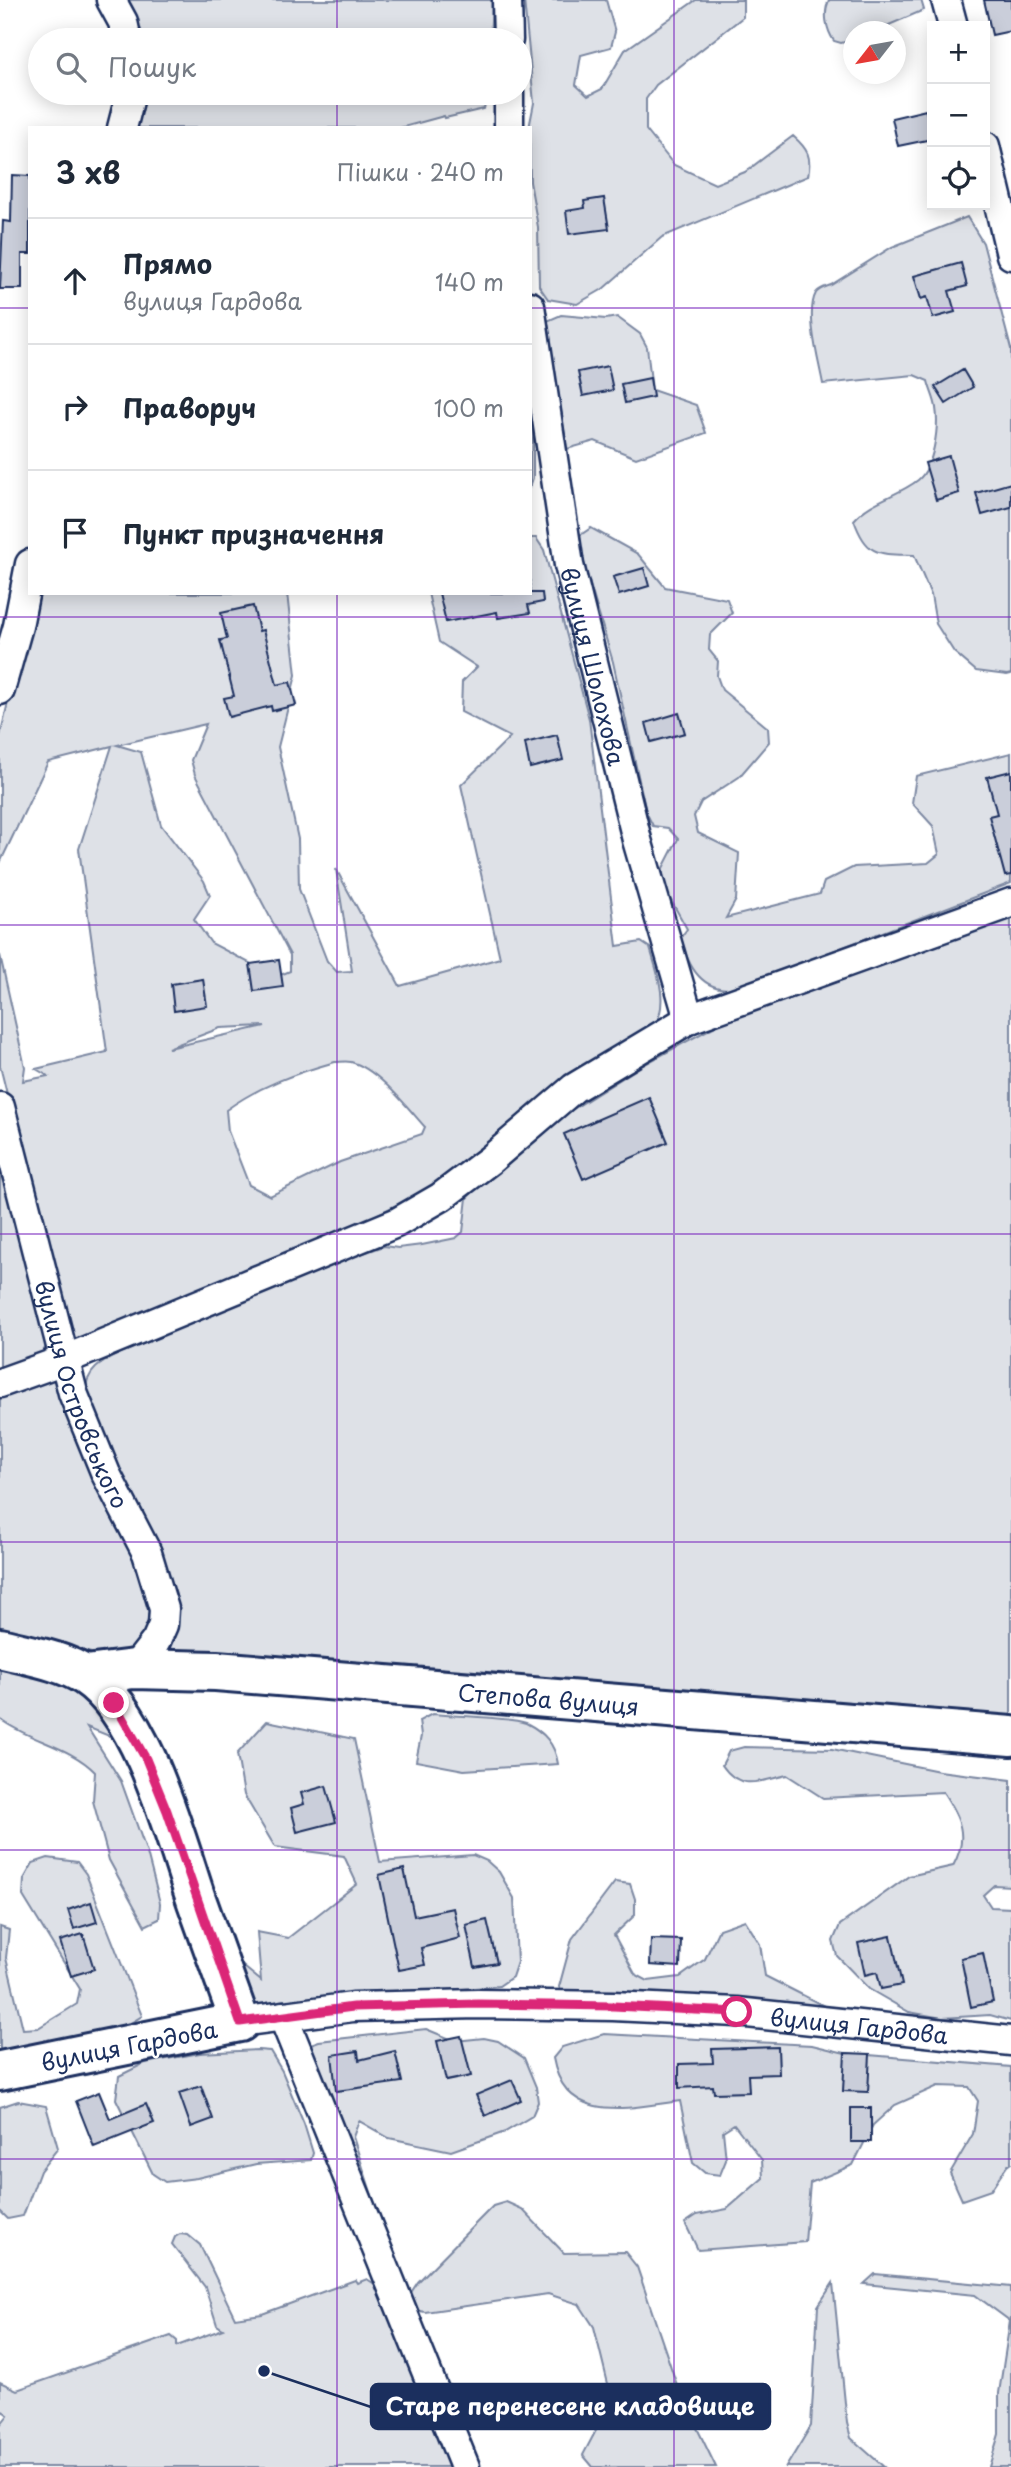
<!DOCTYPE html>
<html lang="uk">
<meta charset="utf-8">
<style>
:root{--surface:#fff;--page:#f6f6f7;--text:#1f2937;--muted:#747a83;--line:#e0e1e3}
body{margin:0;font-family:"Playpen Sans",sans-serif;background:var(--page);color:var(--text)}
.controls{position:absolute;right:21px;top:21px;display:grid;overflow:hidden;border-radius:0px;box-shadow:0 4px 18px #0003}
.controls button{width:63px;height:63px;display:grid;place-items:center;padding:0;border:0;border-bottom:2px solid var(--line);background:var(--surface);color:var(--text);font:35px sans-serif}
.compass{position:absolute;left:843px;top:21px;width:63px;height:63px;border-radius:50%;background:var(--surface);box-shadow:0 4px 18px #0003;rotate:239deg}
.stop{position:absolute;width:21px;height:21px;margin:-16px;border:5px solid #db2777;border-radius:50%;background:#fff}
.stop.end{background:#db2777;border-color:#fff;box-shadow:0 2px 7px #0008}
.list{margin:0;padding:0;list-style:none}
h2{display:flex;justify-content:space-between;align-items:center;height:91px;margin:0;padding:0 28px;font-size:30px}
h2 small{font-size:23px;font-weight:400;color:var(--muted)}
.list li{display:grid;grid-template-columns:46px 1fr auto;gap:21px;align-items:center;box-sizing:border-box;height:126px;padding:0 28px;border-top:2px solid var(--line)}
.list b{display:block;font-size:26px;white-space:nowrap}
.list p{margin:0;font-size:23px;white-space:nowrap;color:var(--muted)}
.list em{font-size:23px;font-style:normal;color:var(--muted)}
.icon{flex:none;width:38px;height:38px;fill:none;stroke:currentColor;stroke-width:2;stroke-linecap:round;stroke-linejoin:round}
.map{position:relative;flex:none;width:1011px;height:2467px;overflow:hidden}
.search{position:absolute;background:var(--surface);box-shadow:0 4px 18px #0003;left:28px;top:28px;width:504px;height:77px;display:flex;align-items:center;gap:18px;box-sizing:border-box;padding:0 24px;border-radius:38px;color:var(--muted);font-size:26px}
.panel{position:absolute;background:var(--surface);box-shadow:0 4px 18px #0003;left:28px;top:126px;width:504px;height:469px;border-radius:0px}
.map>svg:first-child{display:block}
</style>
<div class="map">
<svg width="1011" height="2467" viewBox="0 0 1011 2467">
<rect width="100%" height="100%" fill="#fff"/>
<filter id="ink" filterUnits="userSpaceOnUse"><feTurbulence type="fractalNoise" baseFrequency=".0143" numOctaves="2"/><feDisplacementMap in="SourceGraphic" scale="14" xChannelSelector="R" yChannelSelector="G"/><feConvolveMatrix kernelMatrix="1 2 1 2 8 2 1 2 1" color-interpolation-filters="sRGB"/></filter>
<g filter="url(#ink)">
<path fill="#dee1e7" stroke="#7c88a2" stroke-width="2" fill-rule="evenodd" d="M 119,0 L 492,0 L 490,40 L 138,40 Z
M 524,0 L 606,0 L 615,32 L 611,47 L 581,55 L 576,85 L 588,96 L 602,89 L 625,50 L 696,0 L 743,0 L 743,17 L 656,85 L 646,99 L 646,130 L 674,165 L 715,184 L 745,172 L 793,136 C 808,149 812,157 808,176 L 662,237 L 603,289 L 577,304 L 548,299 L 539,286 L 538,227 L 530,182 L 529,128 L 534,103 Z
M 829,0 L 921,0 L 924,10 L 875,31 L 853,32 L 853,40 L 841,43 L 834,41 C 826,29 823,13 829,0 Z
M 141,93 L 488,93 L 484,109 L 445,118 L 444,116 L 400,128 L 134,128 Z
M 967,217 L 983,243 L 1011,349 L 1011,674 L 1007,675 L 976,671 L 954,652 L 936,624 L 931,595 L 914,555 C 879,554 867,557 854,520 C 871,500 898,496 918,480 C 934,467 939,427 936,408 C 935,399 930,390 928,381 L 914,375 L 823,384 C 819,362 805,313 816,293 C 820,288 826,287 831,285 L 892,247 Z
M 561,315 L 606,319 L 617,317 L 640,334 L 647,347 L 652,390 L 696,405 L 706,433 L 636,458 L 595,441 L 567,449 L 547,321 Z
M 530,398 L 533,413 L 533,478 L 530,487 Z
M 591,528 L 638,554 L 665,587 L 727,599 L 732,613 L 710,635 L 709,650 L 718,661 L 717,676 L 722,690 L 768,728 L 769,742 L 739,777 L 701,802 L 694,816 L 698,833 L 739,853 L 736,900 L 726,918 L 820,894 L 824,882 L 854,867 L 928,863 L 939,854 L 933,826 L 912,803 L 916,776 L 1011,753 L 1011,883 L 733,989 C 700,991 687,965 681,937 L 687,929 L 662,884 L 663,868 L 678,839 L 668,828 L 653,826 L 646,812 L 613,662 L 580,551 L 579,536 Z
M 530,538 L 536,538 L 544,550 L 589,719 L 617,946 L 641,942 L 650,948 C 657,972 669,1002 655,1025 L 519,1117 L 441,1179 L 413,1197 L 339,1233 L 79,1341 L 68,1339 L 0,1066 L 0,955 L 25,1067 L 23,1081 L 48,1076 L 36,1069 L 107,1052 L 79,849 L 112,746 L 48,762 L 0,863 L 0,736 L 34,593 L 287,593 L 296,675 L 278,747 L 298,839 L 299,889 L 327,961 L 337,972 L 352,971 L 336,869 L 400,986 L 500,958 L 461,785 L 510,737 L 461,712 L 462,682 L 477,667 L 439,642 L 428,593 L 530,593 ZM 206,724 L 191,760 L 195,775 L 290,955 L 290,971 L 276,977 L 211,943 L 194,919 L 210,895 L 204,881 L 161,825 L 141,752 L 117,745 ZM 265,1026 L 169,1048 L 168,1048 L 220,1028 ZM 335,1062 C 340,1062 346,1061 351,1062 C 378,1069 407,1107 425,1127 L 422,1134 L 340,1162 L 270,1196 L 249,1185 L 228,1131 L 226,1110 C 259,1086 296,1073 335,1062 Z
M 1011,912 L 1011,1725 L 158,1655 L 163,1648 L 85,1394 C 86,1369 102,1362 123,1352 L 340,1261 L 384,1246 L 398,1248 L 422,1245 L 456,1238 L 463,1232 L 467,1198 L 479,1185 L 559,1118 L 643,1065 L 728,1019 Z
M 0,1137 L 48,1344 L 41,1354 L 0,1371 Z
M 56,1378 L 143,1565 L 154,1624 L 131,1652 L 91,1653 L 0,1629 L 0,1398 Z
M 0,1659 L 79,1684 L 124,1742 L 87,1727 L 121,1781 L 147,1853 L 160,1903 L 159,1919 L 145,1926 L 109,1860 L 93,1801 L 95,1772 C 70,1746 29,1741 0,1719 Z
M 432,1714 C 451,1716 512,1717 526,1723 C 544,1732 555,1744 558,1764 L 464,1770 L 416,1761 L 421,1736 L 419,1721 Z
M 267,1721 L 354,1739 L 380,1862 L 473,1855 L 487,1861 L 499,1872 L 514,1898 L 517,1962 L 512,1977 L 499,1986 L 247,2006 L 238,1962 L 261,1981 L 257,1932 L 288,1938 L 357,1884 L 344,1856 L 275,1847 L 244,1795 L 237,1754 Z
M 744,1747 L 832,1749 L 939,1771 L 1011,1780 L 1011,1886 L 994,1885 L 983,1895 L 991,1907 L 1011,1908 L 1011,2021 L 990,2015 L 942,2018 L 909,2012 L 869,1989 L 837,1956 L 833,1941 L 840,1925 L 909,1876 L 953,1866 C 969,1837 960,1818 943,1792 L 823,1798 L 787,1775 C 760,1781 740,1792 722,1765 L 729,1751 Z
M 48,1858 L 77,1862 L 86,1874 L 142,2016 L 124,2027 L 0,2064 L 0,1927 L 9,1930 L 6,1958 L 23,2029 L 38,2028 L 77,2004 L 80,1989 L 23,1896 L 24,1879 L 33,1863 Z
M 615,1882 L 630,1884 L 635,1899 L 635,1915 L 614,1935 L 635,1974 L 648,1981 L 680,1977 L 705,1959 L 719,1929 L 745,1920 L 760,1944 L 765,1976 L 830,2009 L 566,2000 L 559,1987 L 572,1939 Z
M 426,2029 L 455,2041 L 484,2038 L 498,2041 L 524,2058 L 536,2087 L 538,2102 L 532,2116 L 505,2132 L 451,2151 L 389,2138 L 359,2121 L 353,2137 L 385,2235 L 305,2046 L 319,2041 Z
M 604,2034 L 812,2045 L 845,2053 L 1011,2067 L 1011,2163 L 1007,2166 L 991,2190 L 962,2200 L 950,2173 L 973,2134 L 978,2101 L 969,2087 L 938,2086 L 895,2105 L 873,2125 L 853,2165 L 810,2183 L 805,2242 L 698,2250 L 685,2223 L 697,2215 L 727,2209 L 763,2178 L 762,2160 L 734,2124 L 723,2131 L 726,2160 L 720,2175 L 705,2173 L 693,2163 L 680,2101 C 631,2107 565,2126 553,2058 L 562,2047 Z
M 258,2050 L 270,2051 L 282,2071 L 304,2124 L 313,2153 L 311,2160 L 256,2164 L 197,2178 L 165,2182 L 153,2174 L 116,2099 L 119,2076 L 145,2063 L 200,2053 Z
M 18,2101 L 46,2106 L 58,2148 L 40,2171 L 23,2216 L 8,2219 L 0,2211 L 0,2107 Z
M 506,2202 L 522,2209 L 564,2253 L 625,2252 L 637,2267 L 679,2391 L 716,2467 L 593,2467 L 583,2455 L 612,2400 L 594,2327 L 579,2304 L 548,2294 L 425,2312 L 409,2309 L 410,2294 L 418,2282 L 493,2206 Z
M 180,2234 L 188,2235 L 200,2245 L 235,2318 L 262,2314 L 355,2280 L 357,2283 L 367,2279 L 384,2290 L 455,2467 L 0,2467 L 0,2425 L 8,2415 L 0,2409 L 0,2382 L 17,2390 L 171,2336 L 177,2341 L 177,2346 L 223,2329 L 217,2325 L 205,2287 L 172,2244 L 175,2237 Z
M 875,2274 L 1011,2287 L 1011,2467 L 989,2467 L 999,2434 L 999,2393 L 1010,2321 L 975,2295 L 864,2284 Z
M 833,2283 L 847,2423 L 851,2438 L 884,2467 L 786,2467 L 811,2426 L 818,2306 Z"/>
<path fill="#caceda" stroke="#1b2f5e" stroke-width="2" d="M 984,0 L 1011,0 L 1011,31 L 992,35 Z
M 926,110 L 932,139 L 898,146 L 892,118 Z
M 12,175 L 30,176 L 30,254 L 22,254 L 22,289 L 0,289 L 3,221 L 11,222 Z
M 604,198 L 609,229 L 569,234 L 566,211 L 585,208 L 584,201 Z
M 961,263 L 967,286 L 949,291 L 955,312 L 933,318 L 927,297 L 921,299 L 914,276 Z
M 608,366 L 613,390 L 583,396 L 578,372 Z
M 963,370 L 973,387 L 946,404 L 935,387 Z
M 650,378 L 653,397 L 625,403 L 621,384 Z
M 949,456 L 959,493 L 936,500 L 925,463 Z
M 1011,483 L 1011,507 L 982,515 L 976,493 Z
M 644,568 L 649,586 L 619,595 L 613,577 Z
M 439,593 L 542,593 L 543,602 L 528,605 L 530,613 L 498,618 L 497,612 L 446,622 Z
M 253,606 L 259,631 L 263,630 L 277,685 L 290,682 L 296,705 L 272,711 L 271,706 L 229,717 L 224,698 L 234,696 L 220,640 L 227,639 L 221,613 Z
M 679,713 L 685,733 L 651,742 L 646,723 Z
M 557,735 L 563,760 L 530,768 L 525,743 Z
M 1011,771 L 1011,875 L 1005,876 L 989,816 L 997,814 L 987,777 Z
M 279,960 L 283,987 L 254,991 L 250,964 Z
M 203,979 L 207,1006 L 174,1011 L 171,984 Z
M 649,1097 L 668,1142 L 583,1179 L 564,1134 Z
M 326,1786 L 336,1822 L 297,1832 L 291,1808 L 304,1804 L 301,1793 Z
M 404,1869 L 414,1916 L 453,1908 L 460,1938 L 421,1948 L 425,1965 L 399,1970 L 379,1875 Z
M 91,1902 L 97,1922 L 74,1929 L 68,1910 Z
M 487,1920 L 497,1963 L 475,1967 L 466,1925 Z
M 83,1934 L 94,1969 L 71,1976 L 60,1941 Z
M 891,1936 L 902,1985 L 881,1989 L 877,1972 L 865,1975 L 858,1943 Z
M 651,1939 L 681,1940 L 680,1967 L 650,1965 Z
M 983,1953 L 993,2002 L 971,2007 L 961,1958 Z
M 461,2036 L 471,2076 L 446,2081 L 437,2041 Z
M 778,2047 L 779,2074 L 748,2075 L 749,2092 L 714,2093 L 713,2086 L 679,2088 L 679,2064 L 713,2063 L 712,2049 Z
M 358,2051 L 359,2060 L 395,2051 L 402,2082 L 336,2091 L 332,2055 Z
M 845,2053 L 870,2054 L 868,2092 L 843,2091 Z
M 512,2080 L 521,2100 L 485,2116 L 476,2095 Z
M 201,2086 L 213,2119 L 191,2127 L 179,2093 Z
M 99,2092 L 110,2119 L 146,2104 L 154,2123 L 94,2147 L 76,2101 Z
M 851,2108 L 871,2108 L 871,2142 L 851,2142 Z"/>
<g fill="none" stroke-linecap="round" stroke-linejoin="round">
<g stroke="#1b2f5e" stroke-width="33">
<g id="street">
<path d="M 111,0 L 123,22 L 127,40"/>
<path d="M 507,0 L 508,40"/>
<path d="M 946,0 L 953,26"/>
<path d="M 509,93 L 509,128"/>
<path d="M 122,128 L 131,93"/>
<path d="M 985,146 L 1011,255"/>
<path id="s1" d="M 530,306 L 569,565 L 637,840 L 689,1019"/>
<path d="M 0,690 L 18,626 L 30,564"/>
<path id="s2" d="M 0,1107 L 73,1393 L 106,1474 L 147,1553 L 164,1609 L 163,1625 L 156,1641 L 134,1669"/>
<path d="M 0,1383 L 64,1360 L 396,1223 L 441,1197 L 490,1160 L 574,1088 L 689,1019 L 1011,903"/>
<path d="M 283,2016 L 465,2467"/>
<path id="s3" d="M 240,2022 L 353,2007 L 478,2004 L 613,2006 L 737,2012 L 1011,2041"/>
</g>
</g>
<g stroke="#1b2f5e" stroke-width="44">
<g id="secondary">
<path d="M 0,1648 C 27,1655 62,1660 86,1676 C 144,1714 175,1838 197,1902 C 211,1942 226,1982 240,2022 L 0,2071"/>
<path id="s4" d="M 86,1675 L 134,1669 L 216,1671 L 1011,1736"/>
</g>
</g>
<use href="#street" stroke="#fff" stroke-width="28"/>
<use href="#secondary" stroke="#fff" stroke-width="38"/>
</g>
</g>
<g fill="none" stroke-linecap="round" stroke-linejoin="round" filter="url(#ink)">
<path stroke="#db2777" stroke-width="9" d="M 114,1703 L 146,1759 L 167,1811 L 240,2022 L 353,2007 L 478,2004 L 613,2006 L 737,2012"/>
</g>
<path fill="none" stroke="#7b2cbf" stroke-width="2" stroke-opacity="0.55" d="M 337,0 L 337,40M 674,0 L 674,2467M 337,93 L 337,128M 0,308 L 30,308M 530,308 L 1011,308M 337,593 L 337,2467M 0,617 L 1011,617M 0,925 L 1011,925M 0,1234 L 1011,1234M 0,1542 L 1011,1542M 0,1850 L 1011,1850M 0,2159 L 1011,2159"/>
<g text-anchor="middle" dominant-baseline="central" stroke-width="5" stroke-linejoin="round" paint-order="stroke">
<g font-size="23" fill="#1b2f5e" stroke="#fff">
<text stroke="none"><textPath href="#s1" startOffset="366">вулиця Шолохова</textPath></text>
<text stroke="none"><textPath href="#s2" startOffset="299">вулиця Островського</textPath></text>
<text stroke="none"><textPath href="#s4" startOffset="464">Степова вулиця</textPath></text>
<text stroke="none"><textPath href="#s3" startOffset="621">вулиця Гардова</textPath></text>
<text transform="translate(129 2045) rotate(-11)">вулиця Гардова</text>
</g>
</g>
<path fill="none" stroke="#1b2f5e" stroke-width="2.5" d="M264 2371L371 2407"/>
<circle fill="#1b2f5e" stroke="#fff" stroke-width="2.5" cx="264" cy="2371" r="7"/>
<rect fill="#1b2f5e" stroke="#1b2f5e" stroke-width="2.5" x="371" y="2384" width="399" height="45" rx="7"/>
<g font-size="24" text-anchor="middle" font-weight="bold" fill="#fff">
<text x="570" y="2415">Старе перенесене кладовище</text>
</g>
</svg>
<div class="controls">
<button>+</button>
<button>−</button>
<button><svg class="icon" aria-label="locate" viewBox="0 0 24 24"><circle cx="12" cy="12" r="6"/><path d="M12 2v4M12 18v4M2 12h4M18 12h4"/></svg></button>
</div>
<svg class="compass" viewBox="-18 -18 36 36"><path d="M0-13l5 13h-10z" fill="#e53935"/><path d="M0 13l5-13h-10z" fill="#747a83"/></svg>
<div class="stop" style="left:737px;top:2012px"></div>
<div class="stop end" style="left:114px;top:1703px"></div>
<div class="search"><svg class="icon" aria-label="search" viewBox="0 0 24 24"><circle cx="10" cy="10" r="6"/><path d="M15 15l6 6"/></svg>Пошук</div>
<section class="panel">
<h2>3 хв<small>Пішки · 240 m</small></h2>
<ul class="list">
<li><svg class="icon" aria-label="ahead" viewBox="0 0 24 24"><path d="M12 20V5M6 11l6-6 6 6"/></svg><div><b>Прямо</b><p>вулиця Гардова</p></div><em>140 m</em></li>
<li><svg class="icon" aria-label="right" viewBox="0 0 24 24"><path d="M7 20v-9h11M14 6l5 5-5 5"/></svg><div><b>Праворуч</b></div><em>100 m</em></li>
<li><svg class="icon" aria-label="arrive" viewBox="0 0 24 24"><path d="M6 21V4h12l-3 4 3 4H6"/></svg><div><b>Пункт призначення</b></div></li>
</ul>
</section>
</div>
